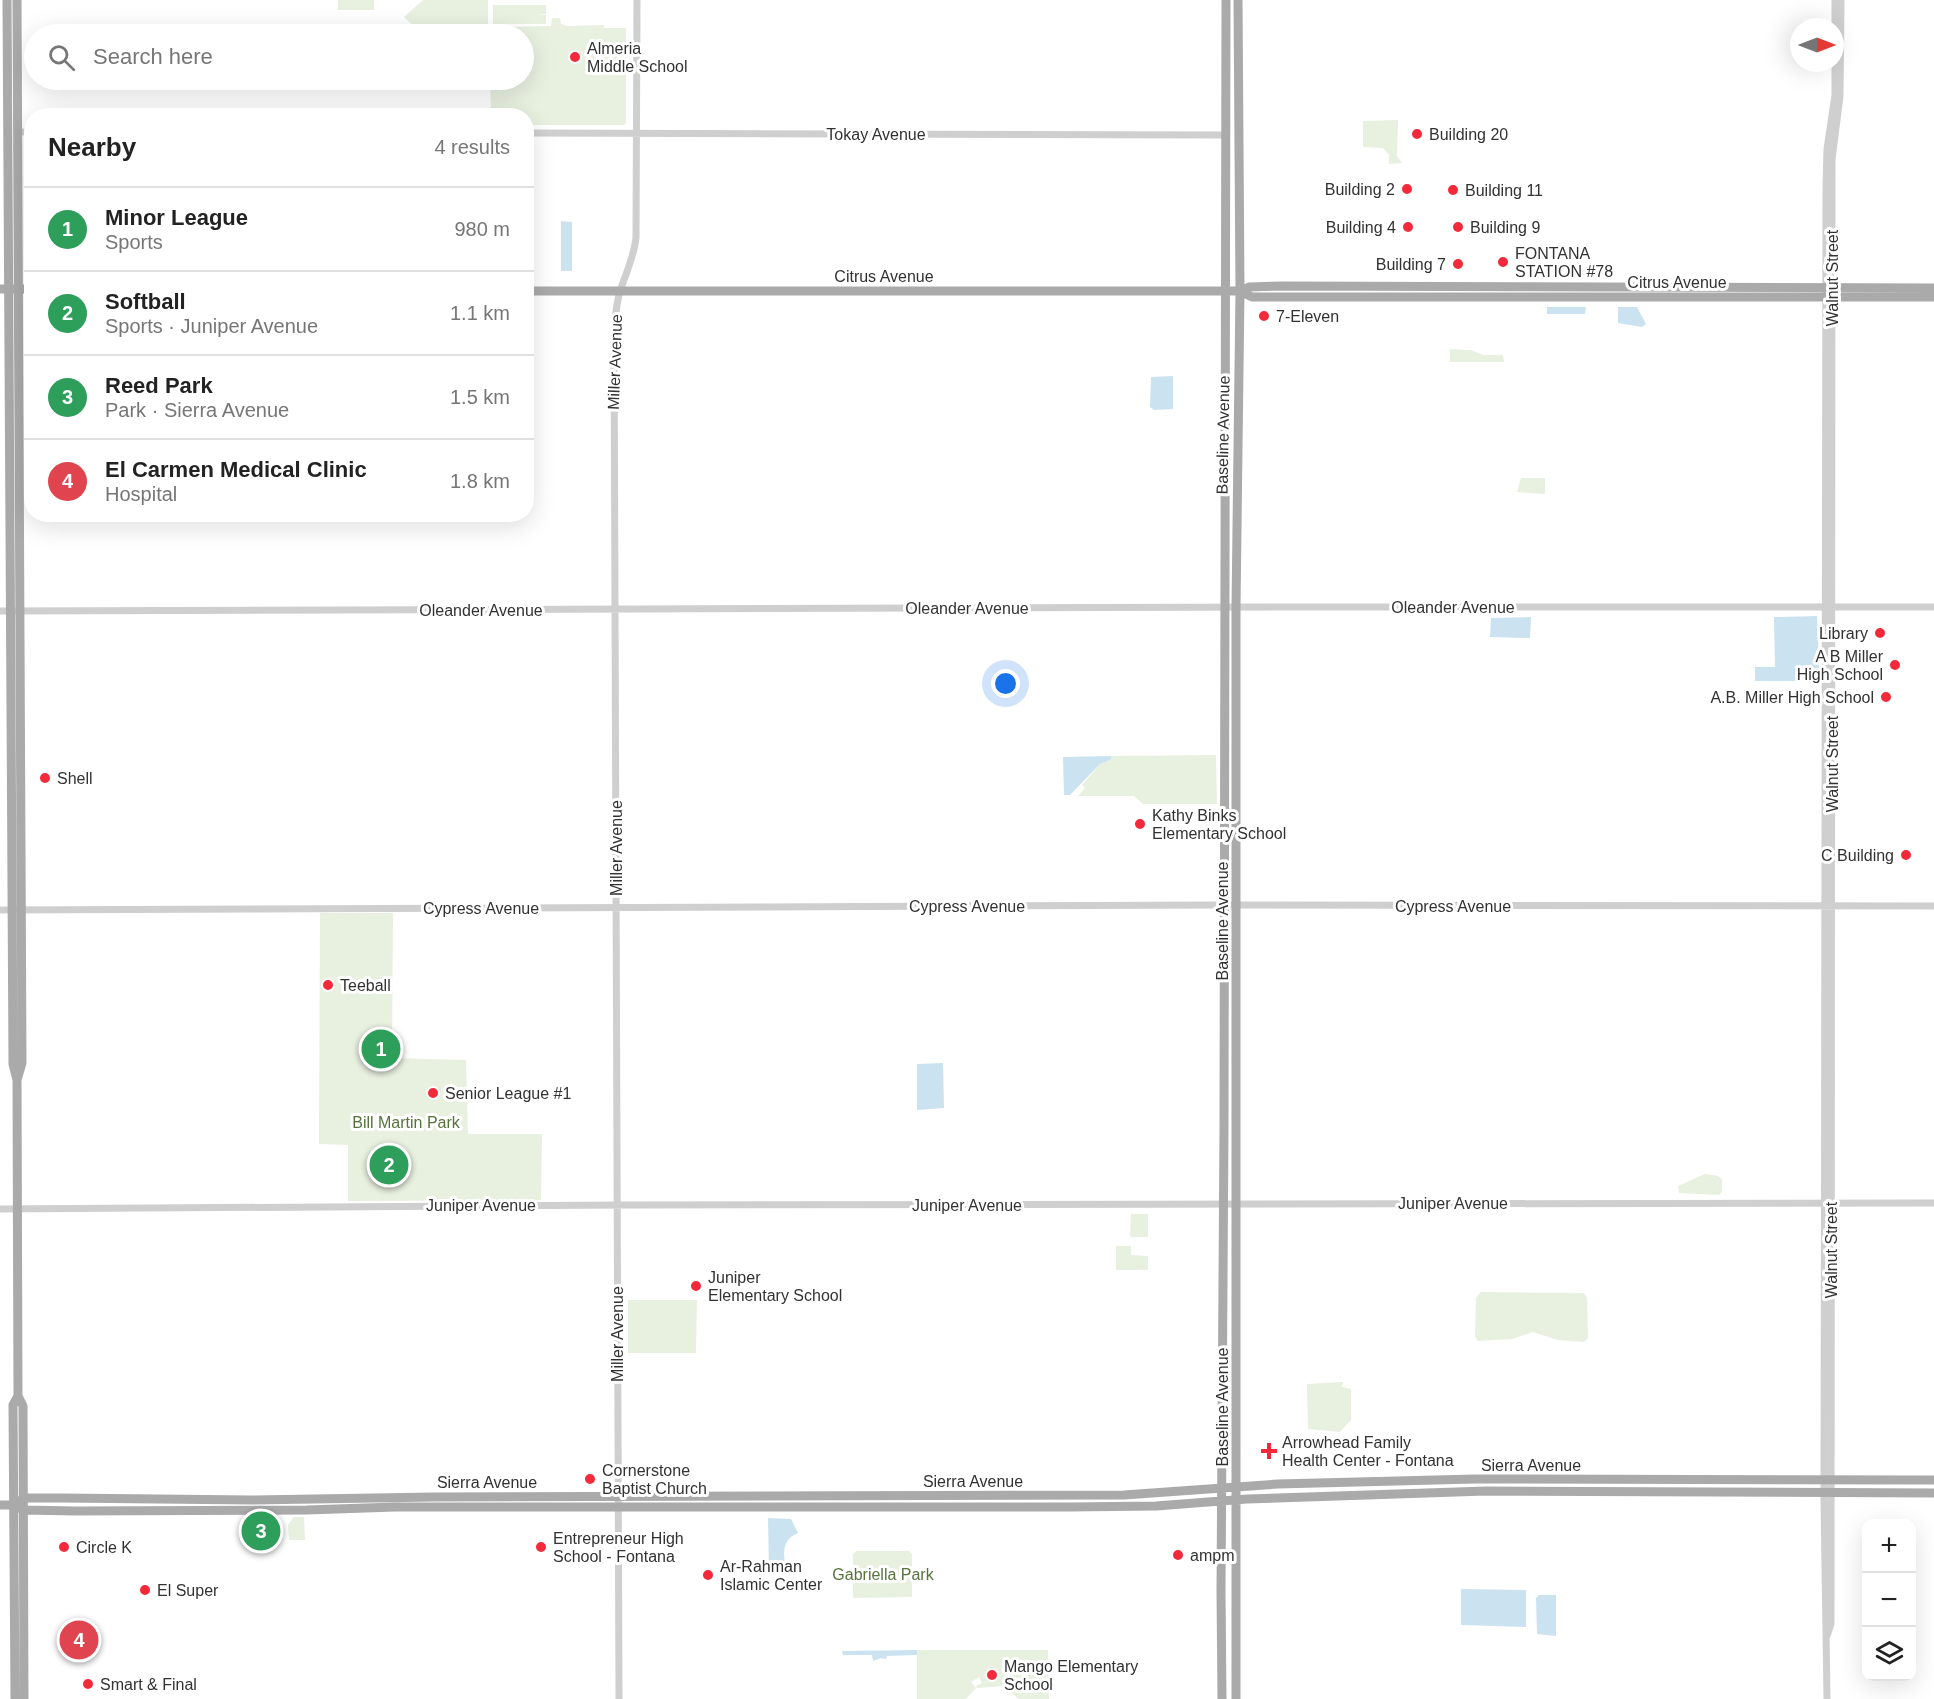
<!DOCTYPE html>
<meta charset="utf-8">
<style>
:root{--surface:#fff;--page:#f2f2f2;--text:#222;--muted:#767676;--line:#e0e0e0;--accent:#f42a3a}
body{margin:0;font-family:Arial,sans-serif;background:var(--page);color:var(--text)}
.controls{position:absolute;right:18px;bottom:18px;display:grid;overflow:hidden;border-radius:12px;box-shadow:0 6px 24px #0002}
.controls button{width:54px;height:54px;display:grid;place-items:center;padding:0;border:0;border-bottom:2px solid var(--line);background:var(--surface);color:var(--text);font:30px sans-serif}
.compass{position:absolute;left:1790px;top:18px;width:54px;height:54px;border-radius:50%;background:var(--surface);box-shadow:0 6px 24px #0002;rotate:90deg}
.you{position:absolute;left:1006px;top:684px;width:21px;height:21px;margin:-15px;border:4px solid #fff;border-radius:50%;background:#1a73e8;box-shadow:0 0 0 9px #1a73e833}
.badge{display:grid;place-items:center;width:39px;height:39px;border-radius:50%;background:var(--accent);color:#fff;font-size:20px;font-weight:700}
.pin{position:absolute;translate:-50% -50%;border:3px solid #fff;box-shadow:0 2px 6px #0006}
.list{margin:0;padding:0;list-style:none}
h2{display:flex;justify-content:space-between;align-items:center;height:78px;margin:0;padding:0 24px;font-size:26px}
h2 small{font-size:20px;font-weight:400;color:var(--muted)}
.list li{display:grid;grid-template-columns:39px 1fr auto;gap:18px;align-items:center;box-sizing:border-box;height:84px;padding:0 24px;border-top:2px solid var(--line)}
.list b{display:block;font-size:22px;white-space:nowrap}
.list p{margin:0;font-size:20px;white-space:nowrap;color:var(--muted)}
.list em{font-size:20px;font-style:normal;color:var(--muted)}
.icon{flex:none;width:33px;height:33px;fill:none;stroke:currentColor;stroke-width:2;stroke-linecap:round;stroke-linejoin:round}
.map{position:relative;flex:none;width:1934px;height:1699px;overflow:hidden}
.search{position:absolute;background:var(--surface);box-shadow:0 6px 24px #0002;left:24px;top:24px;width:510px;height:66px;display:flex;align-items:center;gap:15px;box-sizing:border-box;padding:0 21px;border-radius:33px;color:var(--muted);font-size:22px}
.panel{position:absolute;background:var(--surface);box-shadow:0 6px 24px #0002;left:24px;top:108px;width:510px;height:414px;border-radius:24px}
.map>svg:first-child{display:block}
</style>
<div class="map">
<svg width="1934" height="1699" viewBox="0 0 1934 1699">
<rect width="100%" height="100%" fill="#fff"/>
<path fill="#e8f0e0" d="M 338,0 L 374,0 L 374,10 L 338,10 Z
M 423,0 L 488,0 L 488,34 L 422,34 L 404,17 Z
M 493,5 L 546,5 L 546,14 L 536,15 L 546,15 L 546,24 L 493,24 Z
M 552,18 L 560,18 L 561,24 L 567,26 L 604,25 L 604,28 L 626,28 L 626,123 L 624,125 L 527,125 L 526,116 L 491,115 L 490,80 L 524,80 L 524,34 L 490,34 L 490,27 L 551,26 Z
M 1398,120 L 1397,156 L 1402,163 L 1389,164 L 1389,155 L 1383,148 L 1363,147 L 1363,121 Z
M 1450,349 L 1471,350 L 1483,355 L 1503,355 L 1504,362 L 1450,362 Z
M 1521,478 L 1545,478 L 1545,494 L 1517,492 Z
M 1216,755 L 1217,804 L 1143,804 L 1134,796 L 1078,796 L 1085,788 L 1082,785 L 1100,764 L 1112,759 L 1111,756 Z
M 320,913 L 393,913 L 392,1058 L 466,1060 L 468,1134 L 542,1134 L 541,1200 L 348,1201 L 348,1145 L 319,1144 Z
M 1705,1174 L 1718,1176 L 1722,1179 L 1722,1192 L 1719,1195 L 1679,1193 L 1678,1186 Z
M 1131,1214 L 1148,1214 L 1148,1237 L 1130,1237 Z
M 1116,1246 L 1131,1246 L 1131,1255 L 1148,1256 L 1148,1270 L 1116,1270 Z
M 1481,1292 L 1584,1293 L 1587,1298 L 1588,1338 L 1584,1342 L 1558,1340 L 1533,1332 L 1512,1339 L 1478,1341 L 1475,1336 L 1476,1298 Z
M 628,1300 L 697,1300 L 696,1353 L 628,1353 Z
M 1343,1382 L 1342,1387 L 1351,1389 L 1351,1420 L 1340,1432 L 1308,1429 L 1307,1384 Z
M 246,1517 L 272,1517 L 276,1521 L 276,1540 L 246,1540 Z
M 294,1517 L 304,1517 L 305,1540 L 289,1540 L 288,1525 Z
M 856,1551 L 909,1551 L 912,1554 L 912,1597 L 853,1598 L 853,1554 Z
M 917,1650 L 1048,1650 L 1049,1699 L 1019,1699 L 1003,1686 L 977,1688 L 976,1686 L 982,1683 L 979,1677 L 971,1682 L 976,1688 L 966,1699 L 917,1699 Z"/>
<path fill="#cbe2f0" d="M 561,221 L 572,222 L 572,271 L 561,271 Z
M 1547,307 L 1586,307 L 1585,314 L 1547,314 Z
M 1618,307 L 1637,307 L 1646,324 L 1642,327 L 1618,323 Z
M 1173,376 L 1173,409 L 1154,410 L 1150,407 L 1151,377 Z
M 1817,616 L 1820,681 L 1755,681 L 1755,667 L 1775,667 L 1774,617 Z
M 1531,617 L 1530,638 L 1490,637 L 1491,618 Z
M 1111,756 L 1112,759 L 1100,764 L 1070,795 L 1064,795 L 1063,757 Z
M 943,1063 L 944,1108 L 917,1110 L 917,1064 Z
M 768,1518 L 791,1519 L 798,1533 C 780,1540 784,1556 786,1572 L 769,1572 Z
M 1461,1589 L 1526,1590 L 1526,1627 L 1461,1625 Z
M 1539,1595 L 1556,1595 L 1556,1636 L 1537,1634 L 1536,1598 Z
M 917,1650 L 917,1655 L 887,1656 L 886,1659 L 881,1658 L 873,1661 L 872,1655 L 843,1655 L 842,1651 Z"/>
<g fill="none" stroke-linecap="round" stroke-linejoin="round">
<path stroke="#cfcfcf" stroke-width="7" d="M 18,132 L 32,132
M 526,133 L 1226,135
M 0,611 L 1271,607 L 1934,607
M 0,910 L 1224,905 L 1934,906
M 0,1209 L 626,1205 L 1934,1203
M 1827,1636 L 1831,1624 L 1832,159 L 1840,96 L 1841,0
M 619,1699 L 614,335 C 615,319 616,303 621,288 C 627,271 634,256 636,238 L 637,0
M 1827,1699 L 1824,1500 L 1826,187 L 1827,149 L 1835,95 L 1835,0"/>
<path stroke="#aaa" stroke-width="9" d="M 7,0 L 13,1064 L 17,1080
M 17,0 L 22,1063 L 17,1080 L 18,1396 L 23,1406 L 24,1699
M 0,289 L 32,289
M 526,291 L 1240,291 L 1252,297 L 1934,297
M 1240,291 L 1249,287 L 1281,286 L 1934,288
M 0,1505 L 14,1505 L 24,1498 L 63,1498 L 253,1500 L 434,1497 L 1124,1495 L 1278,1484 L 1475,1479 L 1934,1480
M 14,1505 L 23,1510 L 76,1511 L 307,1510 L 395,1507 L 1070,1507 L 1156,1506 L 1247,1499 L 1486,1491 L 1934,1493
M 15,1699 L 13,1405 L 18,1396
M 1222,1699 L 1221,1591 L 1224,1126 L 1226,0
M 1236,1699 L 1236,607 L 1240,291 L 1238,0"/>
</g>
<g fill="#f42a3a" stroke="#fff" stroke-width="2">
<circle cx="575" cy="57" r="6"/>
<circle cx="1417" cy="134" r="6"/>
<circle cx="1407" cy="189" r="6"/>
<circle cx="1453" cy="190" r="6"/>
<circle cx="1408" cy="227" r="6"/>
<circle cx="1458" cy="227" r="6"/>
<circle cx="1503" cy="262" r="6"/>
<circle cx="1458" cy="264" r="6"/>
<circle cx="1264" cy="316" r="6"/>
<circle cx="1880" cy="633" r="6"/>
<circle cx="1895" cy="665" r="6"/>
<circle cx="1886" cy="697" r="6"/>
<circle cx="45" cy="778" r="6"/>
<circle cx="1140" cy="824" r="6"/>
<circle cx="1906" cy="855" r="6"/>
<circle cx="328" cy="985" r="6"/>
<circle cx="433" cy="1093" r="6"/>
<circle cx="696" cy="1286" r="6"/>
<path d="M1266 1442h6v6h6v6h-6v6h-6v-6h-6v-6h6z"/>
<circle cx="590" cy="1479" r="6"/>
<circle cx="64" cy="1547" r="6"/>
<circle cx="541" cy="1547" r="6"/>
<circle cx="1178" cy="1555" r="6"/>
<circle cx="708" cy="1575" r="6"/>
<circle cx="145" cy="1590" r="6"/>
<circle cx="992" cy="1675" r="6"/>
<circle cx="88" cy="1684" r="6"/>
</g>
<g text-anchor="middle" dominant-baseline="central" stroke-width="6" stroke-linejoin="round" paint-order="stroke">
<g font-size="16" fill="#323232" stroke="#fff" text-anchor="start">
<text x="587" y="48">Almeria<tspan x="587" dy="18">Middle School</tspan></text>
<text x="1429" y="134">Building 20</text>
<text x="1395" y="189" text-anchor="end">Building 2</text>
<text x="1465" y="190">Building 11</text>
<text x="1396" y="227" text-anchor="end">Building 4</text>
<text x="1470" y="227">Building 9</text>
<text x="1515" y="253">FONTANA<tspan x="1515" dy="18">STATION #78</tspan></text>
<text x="1446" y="264" text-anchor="end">Building 7</text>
<text x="1276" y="316">7-Eleven</text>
<text x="1868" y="633" text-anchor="end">Library</text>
<text x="1883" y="656" text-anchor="end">A B Miller<tspan x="1883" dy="18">High School</tspan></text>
<text x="1874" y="697" text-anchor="end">A.B. Miller High School</text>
<text x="57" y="778">Shell</text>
<text x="1152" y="815">Kathy Binks<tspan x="1152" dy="18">Elementary School</tspan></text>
<text x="1894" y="855" text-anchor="end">C Building</text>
<text x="340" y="985">Teeball</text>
<text x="445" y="1093">Senior League #1</text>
<text x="708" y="1277">Juniper<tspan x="708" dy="18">Elementary School</tspan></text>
<text x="1282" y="1442">Arrowhead Family<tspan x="1282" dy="18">Health Center - Fontana</tspan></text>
<text x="602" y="1470">Cornerstone<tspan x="602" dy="18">Baptist Church</tspan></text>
<text x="553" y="1538">Entrepreneur High<tspan x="553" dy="18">School - Fontana</tspan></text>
<text x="76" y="1547">Circle K</text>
<text x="1190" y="1555">ampm</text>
<text x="720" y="1566">Ar-Rahman<tspan x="720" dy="18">Islamic Center</tspan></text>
<text x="157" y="1590">El Super</text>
<text x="1004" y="1666">Mango Elementary<tspan x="1004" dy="18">School</tspan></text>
<text x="100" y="1684">Smart &amp; Final</text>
</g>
<g font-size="16" fill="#323232" stroke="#fff">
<text x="876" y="134">Tokay Avenue</text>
<text x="884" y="276">Citrus Avenue</text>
<text transform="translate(1832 278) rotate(-90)">Walnut Street</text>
<text x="1677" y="282">Citrus Avenue</text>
<text transform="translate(615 362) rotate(-88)">Miller Avenue</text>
<text transform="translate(1223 435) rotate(-89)">Baseline Avenue</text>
<text x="1453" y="607">Oleander Avenue</text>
<text x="967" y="608">Oleander Avenue</text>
<text x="481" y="610">Oleander Avenue</text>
<text transform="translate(1832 764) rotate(-90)">Walnut Street</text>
<text transform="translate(616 848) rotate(-90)">Miller Avenue</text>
<text x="967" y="906">Cypress Avenue</text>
<text x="1453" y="906">Cypress Avenue</text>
<text x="481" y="908">Cypress Avenue</text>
<text transform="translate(1222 921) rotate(-90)">Baseline Avenue</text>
<text x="1453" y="1203">Juniper Avenue</text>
<text x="481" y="1205">Juniper Avenue</text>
<text x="967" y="1205">Juniper Avenue</text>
<text transform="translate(1831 1250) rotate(-90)">Walnut Street</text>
<text transform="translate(617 1334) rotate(-90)">Miller Avenue</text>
<text transform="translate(1222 1407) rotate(-90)">Baseline Avenue</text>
<text x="1531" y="1465">Sierra Avenue</text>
<text x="973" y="1481">Sierra Avenue</text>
<text x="487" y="1482">Sierra Avenue</text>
</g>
<g font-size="16" fill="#55733b" stroke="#fff">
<text x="406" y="1122">Bill Martin Park</text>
<text x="883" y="1574">Gabriella Park</text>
</g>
</g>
</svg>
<div class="controls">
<button>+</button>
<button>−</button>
<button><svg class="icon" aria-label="layers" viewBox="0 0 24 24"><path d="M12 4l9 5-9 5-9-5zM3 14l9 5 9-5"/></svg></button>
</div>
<svg class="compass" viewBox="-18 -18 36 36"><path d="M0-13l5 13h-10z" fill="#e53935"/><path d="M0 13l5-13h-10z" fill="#767676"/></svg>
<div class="you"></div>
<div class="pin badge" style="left:381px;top:1049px;background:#2e9e5b">1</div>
<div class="pin badge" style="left:389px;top:1165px;background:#2e9e5b">2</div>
<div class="pin badge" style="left:261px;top:1531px;background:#2e9e5b">3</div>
<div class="pin badge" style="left:79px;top:1640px;background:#e0444e">4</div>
<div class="search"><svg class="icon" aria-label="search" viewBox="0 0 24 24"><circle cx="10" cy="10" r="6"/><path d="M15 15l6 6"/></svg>Search here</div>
<section class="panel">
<h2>Nearby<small>4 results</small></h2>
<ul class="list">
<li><span class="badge" style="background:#2e9e5b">1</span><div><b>Minor League</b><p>Sports</p></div><em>980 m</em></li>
<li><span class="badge" style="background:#2e9e5b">2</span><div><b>Softball</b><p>Sports · Juniper Avenue</p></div><em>1.1 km</em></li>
<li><span class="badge" style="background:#2e9e5b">3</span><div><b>Reed Park</b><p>Park · Sierra Avenue</p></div><em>1.5 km</em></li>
<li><span class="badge" style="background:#e0444e">4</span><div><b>El Carmen Medical Clinic</b><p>Hospital</p></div><em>1.8 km</em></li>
</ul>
</section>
</div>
